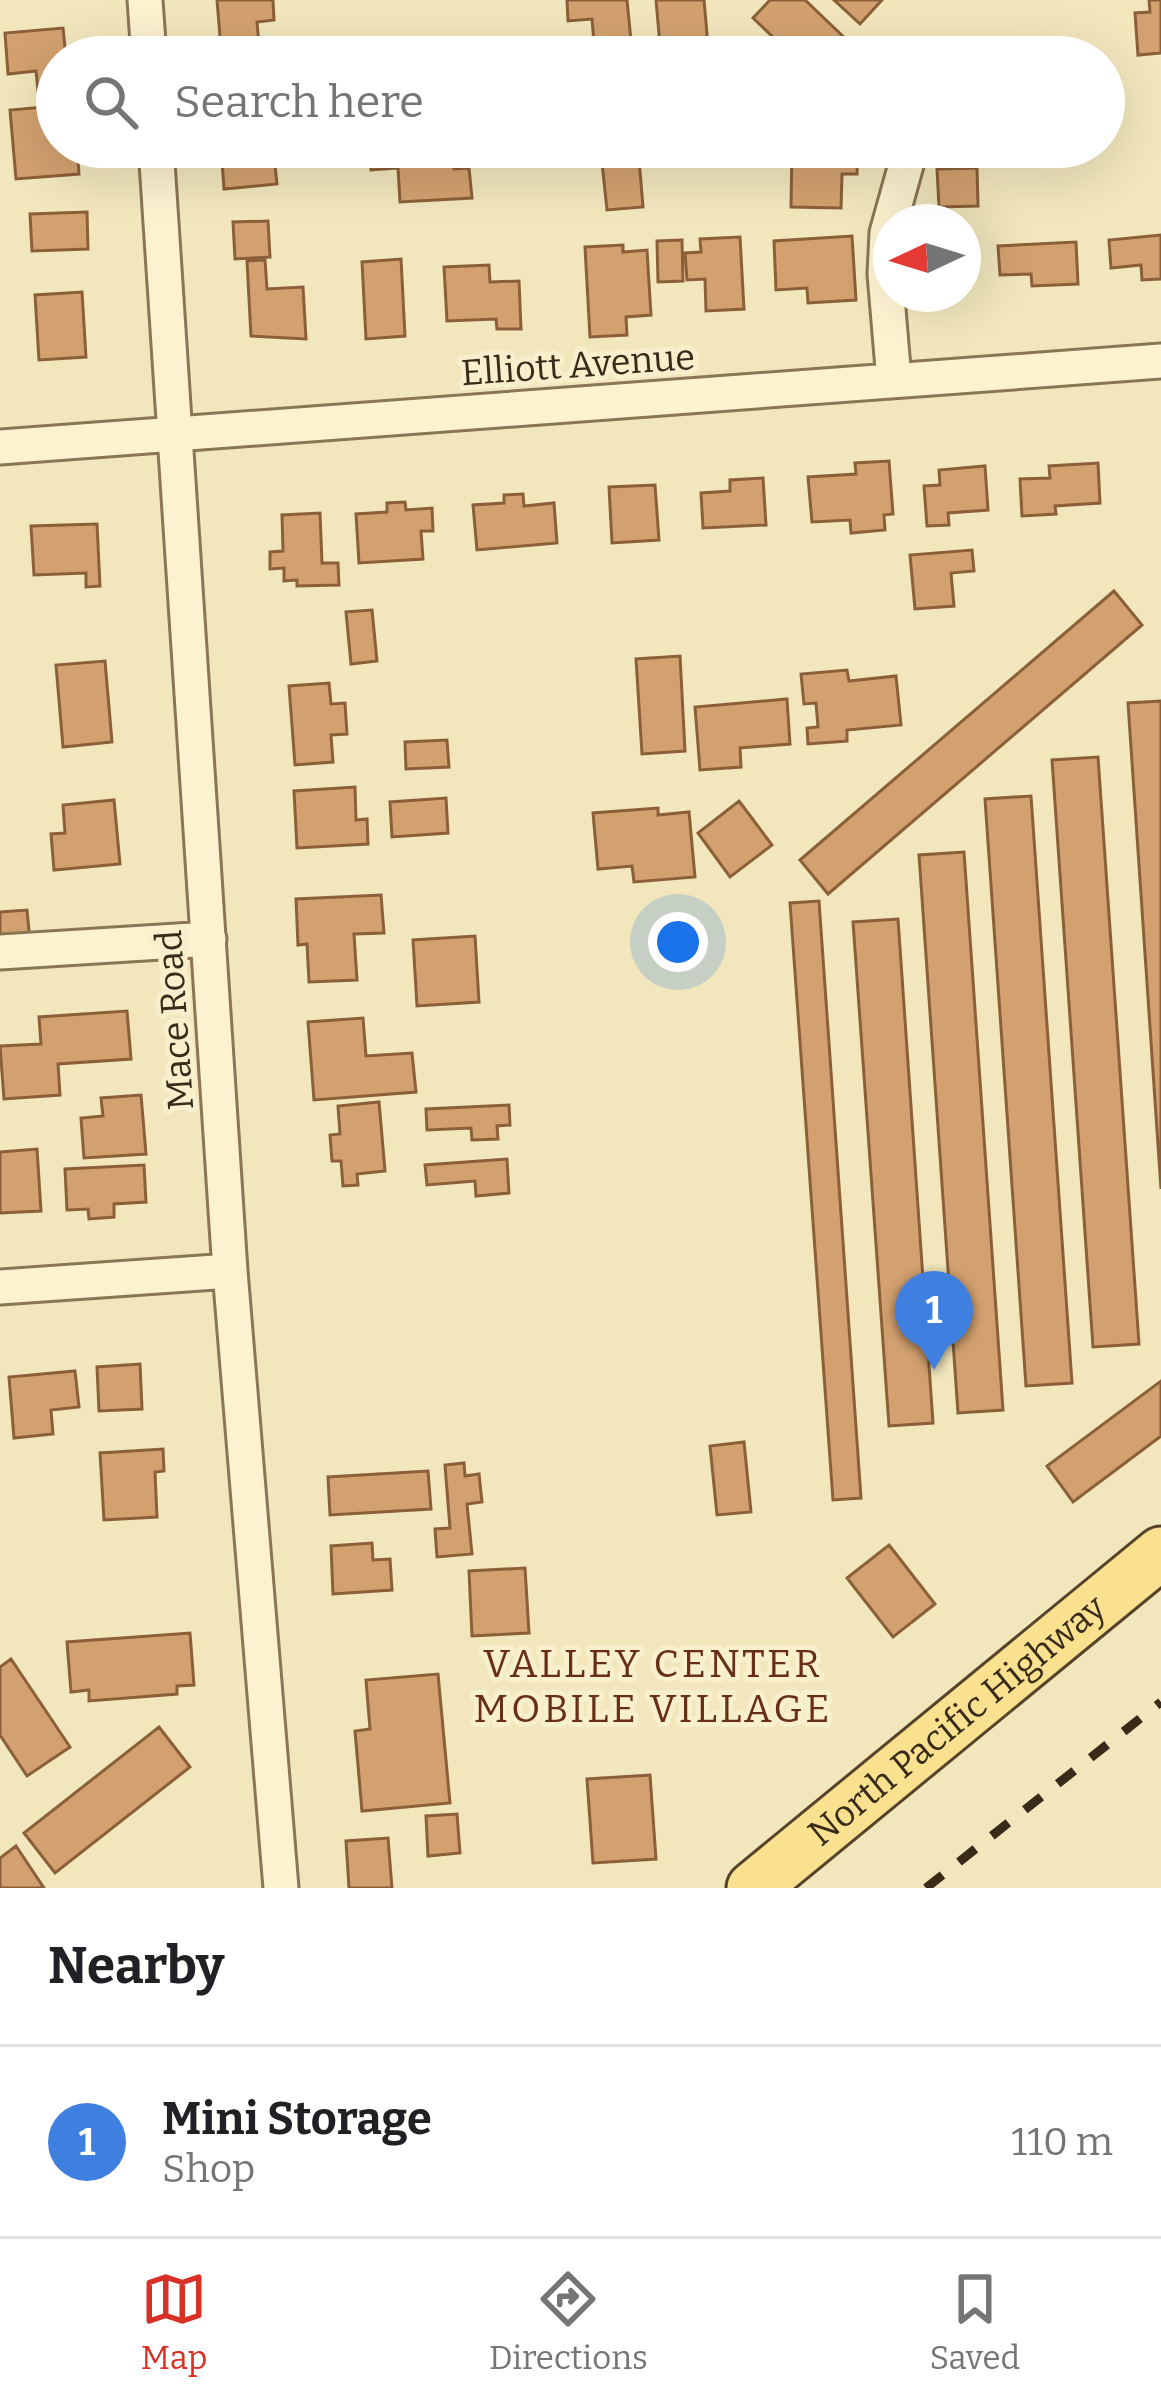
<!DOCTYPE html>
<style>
:root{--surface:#fff;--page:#f6f6f6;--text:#202124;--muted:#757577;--line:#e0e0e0;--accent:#d93025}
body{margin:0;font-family:Bitter,serif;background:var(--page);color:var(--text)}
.compass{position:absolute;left:873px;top:204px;width:108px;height:108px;border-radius:50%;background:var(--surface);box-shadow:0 12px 48px #0002;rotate:266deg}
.you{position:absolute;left:678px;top:942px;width:42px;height:42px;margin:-30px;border:9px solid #fff;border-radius:50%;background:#1a73e8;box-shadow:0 0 0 18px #1a73e833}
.badge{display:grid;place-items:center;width:78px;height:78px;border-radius:50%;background:var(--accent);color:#fff;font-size:39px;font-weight:700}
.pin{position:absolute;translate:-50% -99px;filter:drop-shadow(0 3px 6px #0008)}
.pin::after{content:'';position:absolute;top:63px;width:42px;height:36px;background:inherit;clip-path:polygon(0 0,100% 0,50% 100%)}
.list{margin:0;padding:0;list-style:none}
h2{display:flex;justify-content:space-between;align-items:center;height:156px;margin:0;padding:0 48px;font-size:51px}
h2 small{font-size:39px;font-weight:400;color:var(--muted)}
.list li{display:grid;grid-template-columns:78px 1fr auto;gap:36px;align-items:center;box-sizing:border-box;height:192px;padding:0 48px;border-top:3px solid var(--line)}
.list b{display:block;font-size:45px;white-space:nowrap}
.list p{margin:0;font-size:39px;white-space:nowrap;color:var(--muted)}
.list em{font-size:39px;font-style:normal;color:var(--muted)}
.icon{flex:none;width:66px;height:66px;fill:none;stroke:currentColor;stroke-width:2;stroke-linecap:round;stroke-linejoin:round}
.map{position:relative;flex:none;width:1161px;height:1888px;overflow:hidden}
.search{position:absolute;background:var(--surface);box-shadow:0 12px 48px #0002;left:36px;right:36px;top:36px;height:132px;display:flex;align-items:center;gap:30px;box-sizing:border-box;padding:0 42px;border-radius:66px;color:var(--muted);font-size:45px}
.sheet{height:348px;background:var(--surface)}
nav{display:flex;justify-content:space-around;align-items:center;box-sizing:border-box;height:168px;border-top:3px solid var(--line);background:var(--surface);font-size:33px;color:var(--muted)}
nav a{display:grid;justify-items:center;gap:6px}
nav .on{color:var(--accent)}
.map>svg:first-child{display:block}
</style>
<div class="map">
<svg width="1161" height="1888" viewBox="0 0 1161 1888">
<rect width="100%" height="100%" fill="#f1e6bc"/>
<path fill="#d3a16f" stroke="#8b6038" stroke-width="3" d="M 217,0 L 273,0 L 274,20 L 257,22 L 259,45 L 221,49 Z
M 567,0 L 627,0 L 632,51 L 595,54 L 592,19 L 568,21 Z
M 656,0 L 704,0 L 709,57 L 661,57 Z
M 770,0 L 805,0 L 849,42 L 836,57 L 817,57 L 813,53 L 809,57 L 794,57 L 753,18 Z
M 834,0 L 882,0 L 860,24 Z
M 1149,0 L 1161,0 L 1161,53 L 1138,55 L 1135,13 L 1150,12 Z
M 63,28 L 66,57 L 57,57 L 57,90 L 38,91 L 36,71 L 8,74 L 5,33 Z
M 57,106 L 57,147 L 77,147 L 79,174 L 16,179 L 10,110 Z
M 221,147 L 273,147 L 277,184 L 224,189 Z
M 369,147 L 452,147 L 454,169 L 469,168 L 472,198 L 400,202 L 398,168 L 371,170 Z
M 577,147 L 638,147 L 643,207 L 607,210 L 601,153 L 577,155 Z
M 792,147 L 858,147 L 857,174 L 842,174 L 841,208 L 791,207 Z
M 977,168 L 978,206 L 939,207 L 937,169 Z
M 87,212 L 88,249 L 32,251 L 30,214 Z
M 268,221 L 270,257 L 235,259 L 233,222 Z
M 1161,235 L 1161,279 L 1142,280 L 1141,265 L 1111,268 L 1109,240 Z
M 852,236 L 856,300 L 808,303 L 807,288 L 776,290 L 774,241 Z
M 740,237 L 744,309 L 706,311 L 705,279 L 687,280 L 685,253 L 701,252 L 700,239 Z
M 682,240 L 683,281 L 658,282 L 657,241 Z
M 1076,242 L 1078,284 L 1032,286 L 1031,274 L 1000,275 L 998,246 Z
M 623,245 L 623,252 L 647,250 L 651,315 L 626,317 L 627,335 L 590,337 L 585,247 Z
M 401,259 L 405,336 L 366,339 L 362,262 Z
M 265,260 L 267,289 L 303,287 L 306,339 L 251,336 L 247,261 Z
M 489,265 L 490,282 L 519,281 L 521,329 L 497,329 L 496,319 L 447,321 L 444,267 Z
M 82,292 L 86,357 L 39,360 L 35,295 Z
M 889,461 L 893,514 L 884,515 L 885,530 L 851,533 L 850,520 L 812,522 L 808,477 L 856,474 L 855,463 Z
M 1098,463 L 1100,503 L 1055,506 L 1056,514 L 1022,516 L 1020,479 L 1050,478 L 1049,466 Z
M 985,466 L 988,510 L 948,513 L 949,525 L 927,526 L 924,486 L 940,485 L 939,470 Z
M 763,478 L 766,525 L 703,528 L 701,493 L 730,491 L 730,480 Z
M 655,485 L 659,540 L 612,543 L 609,487 Z
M 523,494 L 524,506 L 554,503 L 557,543 L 477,550 L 473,505 L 504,503 L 504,495 Z
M 405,502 L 406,510 L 432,508 L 433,531 L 421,531 L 423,559 L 359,563 L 356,514 L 387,512 L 387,503 Z
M 320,513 L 322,563 L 338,563 L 339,585 L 297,586 L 297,580 L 284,581 L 284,568 L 270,569 L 270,552 L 283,551 L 282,515 Z
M 97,524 L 100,586 L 86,587 L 86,573 L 34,575 L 31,526 Z
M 972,550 L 974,571 L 951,573 L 954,606 L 915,609 L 910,555 Z
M 1114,591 L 1142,625 L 828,894 L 800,860 Z
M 372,610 L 377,661 L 351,664 L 346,612 Z
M 680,656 L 685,751 L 642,754 L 636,659 Z
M 105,661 L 112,742 L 63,747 L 56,665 Z
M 847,670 L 849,681 L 896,676 L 901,725 L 847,730 L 847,741 L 808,744 L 807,728 L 818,727 L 816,703 L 804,704 L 801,674 Z
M 329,683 L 331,704 L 345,703 L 347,734 L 331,735 L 333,762 L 295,765 L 289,686 Z
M 787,699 L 790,744 L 740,748 L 741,767 L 700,770 L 695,707 Z
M 1161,701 L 1161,1189 L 1128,703 Z
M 447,740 L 449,767 L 406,769 L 405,742 Z
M 1098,757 L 1139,1344 L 1093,1347 L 1052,760 Z
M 355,787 L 356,820 L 367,819 L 368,844 L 297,848 L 294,791 Z
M 1031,796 L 1072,1383 L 1026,1386 L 985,799 Z
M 446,798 L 448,833 L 392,837 L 390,802 Z
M 114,800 L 120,864 L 54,870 L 51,834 L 65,833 L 63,805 Z
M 739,801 L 772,845 L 730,877 L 698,833 Z
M 658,808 L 658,815 L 689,812 L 695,877 L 634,882 L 632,866 L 598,869 L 593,813 Z
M 964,852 L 1003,1410 L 958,1413 L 919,855 Z
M 381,895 L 384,933 L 354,934 L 357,980 L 309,982 L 307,944 L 298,945 L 296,899 Z
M 819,901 L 861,1498 L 833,1500 L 790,903 Z
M 27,910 L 30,941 L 0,943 L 0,912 Z
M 898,919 L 933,1423 L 889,1426 L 853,922 Z
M 475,936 L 479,1002 L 417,1006 L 413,940 Z
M 127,1011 L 131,1059 L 58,1064 L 60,1095 L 4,1099 L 0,1046 L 41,1044 L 39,1017 Z
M 363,1018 L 366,1056 L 412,1053 L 416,1092 L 314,1100 L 308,1022 Z
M 141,1095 L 146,1154 L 84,1158 L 81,1118 L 103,1116 L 101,1098 Z
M 379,1102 L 385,1171 L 357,1174 L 358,1185 L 343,1186 L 341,1161 L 332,1161 L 330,1135 L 340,1134 L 338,1106 Z
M 509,1105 L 510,1125 L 497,1126 L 498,1139 L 472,1140 L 471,1128 L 427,1130 L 426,1109 Z
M 37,1149 L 41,1211 L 0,1213 L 0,1152 Z
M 507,1159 L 509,1193 L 476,1196 L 475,1181 L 427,1185 L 425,1165 Z
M 144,1165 L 146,1202 L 114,1204 L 114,1217 L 89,1219 L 88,1209 L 67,1210 L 65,1169 Z
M 140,1364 L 142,1409 L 99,1411 L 97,1367 Z
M 75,1371 L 79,1407 L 51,1410 L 53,1434 L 14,1438 L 9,1377 Z
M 1161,1381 L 1161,1436 L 1073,1502 L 1047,1466 Z
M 744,1442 L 751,1512 L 717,1515 L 710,1446 Z
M 163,1449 L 164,1471 L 155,1472 L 157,1517 L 104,1520 L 100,1453 Z
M 464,1463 L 465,1476 L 479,1474 L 482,1502 L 467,1504 L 472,1554 L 437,1557 L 435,1529 L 450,1528 L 445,1465 Z
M 428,1471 L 431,1509 L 330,1515 L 328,1477 Z
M 372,1543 L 373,1560 L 390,1559 L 392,1590 L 333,1594 L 331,1546 Z
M 889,1545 L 935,1604 L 893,1637 L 847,1578 Z
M 525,1568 L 529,1633 L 472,1636 L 469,1571 Z
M 190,1633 L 194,1685 L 177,1686 L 177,1694 L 89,1701 L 89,1690 L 71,1692 L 67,1642 Z
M 11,1659 L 70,1747 L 27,1776 L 0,1735 L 0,1667 Z
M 438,1674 L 450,1803 L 362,1811 L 355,1731 L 370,1729 L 366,1680 Z
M 159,1727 L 190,1767 L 55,1873 L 24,1833 Z
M 650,1775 L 656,1859 L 593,1863 L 587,1779 Z
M 457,1814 L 460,1853 L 428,1856 L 426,1816 Z
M 388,1838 L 392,1888 L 349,1888 L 346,1841 Z
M 16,1846 L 44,1888 L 0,1888 L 0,1858 Z"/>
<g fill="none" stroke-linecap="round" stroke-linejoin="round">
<g stroke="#8a7654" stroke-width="39">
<path id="minor" d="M 145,0 L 149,57
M 156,147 L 230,1271 L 281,1888
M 894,380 L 885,274 L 887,233 L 911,147
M 0,447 L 1161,361
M 0,952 L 209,939
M 0,1287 L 230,1271"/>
</g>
<g stroke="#574329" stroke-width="57">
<g id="primary">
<path id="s1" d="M 753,1888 L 1161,1553"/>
</g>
</g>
<use href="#minor" stroke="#fcf2d0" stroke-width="33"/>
<use href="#primary" stroke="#f9e190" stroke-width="51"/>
<path stroke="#382b1a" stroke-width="9" stroke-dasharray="21 21" stroke-linecap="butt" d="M 926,1888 L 1161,1702"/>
</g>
<g text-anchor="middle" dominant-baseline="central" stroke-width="10" stroke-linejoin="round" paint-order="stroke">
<g font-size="36" fill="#382b1a" stroke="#f8efcc">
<text transform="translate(578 365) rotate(-4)">Elliott Avenue</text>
<text transform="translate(175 1020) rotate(-94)">Mace Road</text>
<text stroke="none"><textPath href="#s1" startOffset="264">North Pacific Highway</textPath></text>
</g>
<g font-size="39" letter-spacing="3" fill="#682f16" stroke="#f8efcc">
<text x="653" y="1664">VALLEY CENTER<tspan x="653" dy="45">MOBILE VILLAGE</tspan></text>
</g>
</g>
</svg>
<svg class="compass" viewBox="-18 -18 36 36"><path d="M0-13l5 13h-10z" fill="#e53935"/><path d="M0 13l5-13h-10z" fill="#757577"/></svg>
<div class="you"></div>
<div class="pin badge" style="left:934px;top:1370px;background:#3f7fe0">1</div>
<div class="search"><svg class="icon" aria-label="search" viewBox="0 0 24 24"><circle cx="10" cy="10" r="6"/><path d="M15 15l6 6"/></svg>Search here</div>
</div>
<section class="sheet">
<h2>Nearby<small></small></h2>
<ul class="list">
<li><span class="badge" style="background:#3f7fe0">1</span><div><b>Mini Storage</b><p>Shop</p></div><em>110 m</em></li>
</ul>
</section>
<nav>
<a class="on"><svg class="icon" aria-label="map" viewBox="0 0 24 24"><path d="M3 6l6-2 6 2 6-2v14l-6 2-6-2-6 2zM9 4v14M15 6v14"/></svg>Map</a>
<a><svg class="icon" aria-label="directions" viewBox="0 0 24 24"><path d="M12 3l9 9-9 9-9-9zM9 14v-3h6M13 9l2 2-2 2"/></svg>Directions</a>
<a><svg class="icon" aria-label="saved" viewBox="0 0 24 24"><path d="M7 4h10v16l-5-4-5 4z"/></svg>Saved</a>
</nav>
